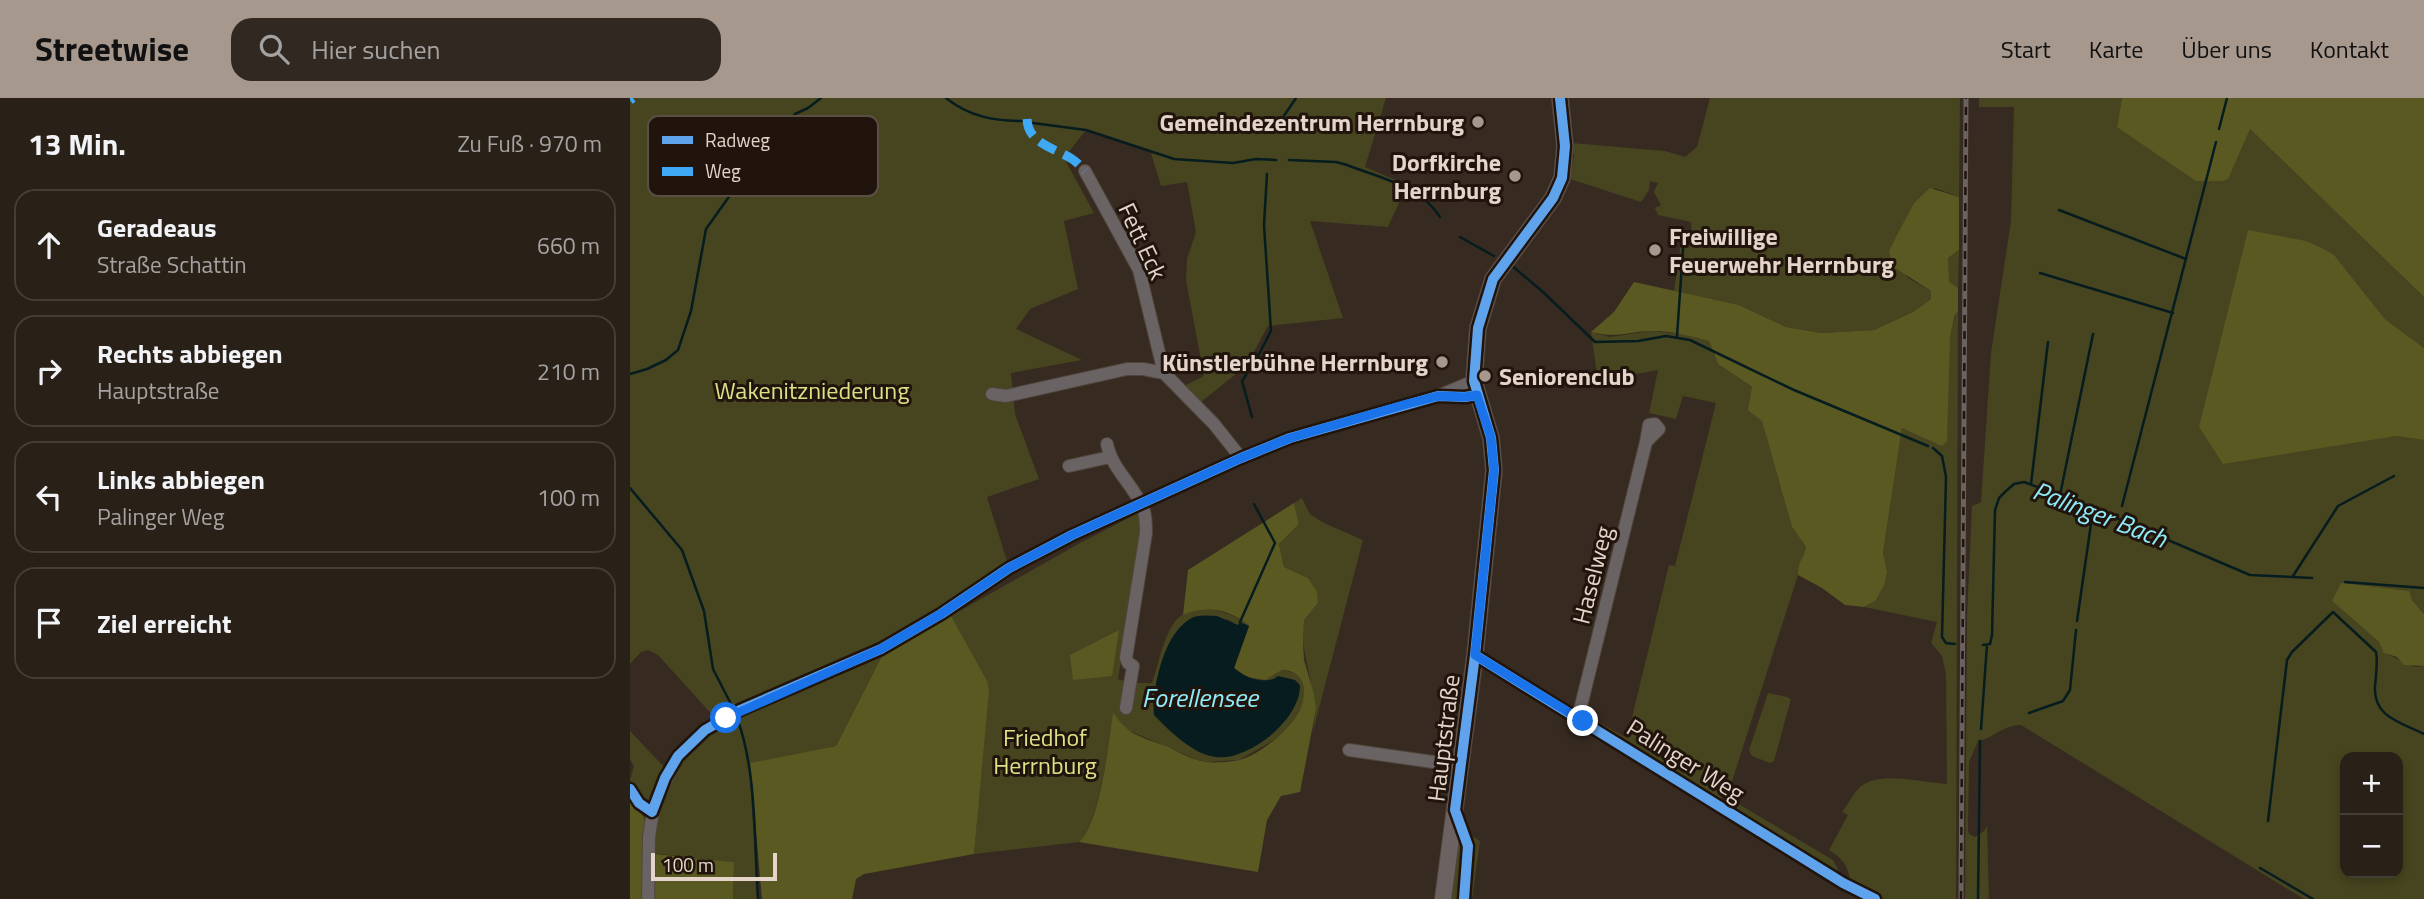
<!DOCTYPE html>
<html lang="de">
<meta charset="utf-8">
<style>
:root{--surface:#292018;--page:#312821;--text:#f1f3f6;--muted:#a5a3a2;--line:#453e37;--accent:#a7988e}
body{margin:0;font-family:"Titillium Web",sans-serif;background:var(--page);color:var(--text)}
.controls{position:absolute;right:21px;bottom:21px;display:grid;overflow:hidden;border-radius:14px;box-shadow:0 4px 10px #0003}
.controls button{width:63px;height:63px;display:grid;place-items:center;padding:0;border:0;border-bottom:2px solid var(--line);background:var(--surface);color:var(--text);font:35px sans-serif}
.scale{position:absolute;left:21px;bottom:18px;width:126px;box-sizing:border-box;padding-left:7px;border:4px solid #e4d4c9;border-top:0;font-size:19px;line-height:24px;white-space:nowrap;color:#e4d4c9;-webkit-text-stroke:5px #20140c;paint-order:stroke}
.stop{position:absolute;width:21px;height:21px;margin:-16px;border:5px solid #1a73e8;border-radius:50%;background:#fff}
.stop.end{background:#1a73e8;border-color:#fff;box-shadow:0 2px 7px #0008}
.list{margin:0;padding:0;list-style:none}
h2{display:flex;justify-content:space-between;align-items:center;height:91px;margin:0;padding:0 28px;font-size:30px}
h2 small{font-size:23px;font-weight:400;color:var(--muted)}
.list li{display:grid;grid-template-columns:46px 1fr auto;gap:21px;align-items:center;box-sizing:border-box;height:112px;margin:0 14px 14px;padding:0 14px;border:2px solid var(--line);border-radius:21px}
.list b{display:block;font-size:26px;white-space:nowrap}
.list p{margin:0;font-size:23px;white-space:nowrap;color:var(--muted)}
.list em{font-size:23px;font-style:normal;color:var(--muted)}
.icon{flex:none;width:38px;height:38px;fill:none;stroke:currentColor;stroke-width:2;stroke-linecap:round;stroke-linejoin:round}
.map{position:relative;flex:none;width:1794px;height:801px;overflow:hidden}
header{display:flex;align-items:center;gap:42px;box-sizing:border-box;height:98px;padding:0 35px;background:var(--accent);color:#111}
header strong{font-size:33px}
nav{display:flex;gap:38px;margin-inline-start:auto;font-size:24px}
.search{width:490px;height:63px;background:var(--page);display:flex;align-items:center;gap:18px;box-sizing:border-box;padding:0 24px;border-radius:21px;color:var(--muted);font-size:26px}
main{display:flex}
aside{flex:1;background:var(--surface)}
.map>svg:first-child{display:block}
</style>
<header>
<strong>Streetwise</strong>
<div class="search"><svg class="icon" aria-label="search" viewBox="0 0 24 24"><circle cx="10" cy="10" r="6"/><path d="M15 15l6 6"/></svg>Hier suchen</div>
<nav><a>Start</a><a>Karte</a><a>Über uns</a><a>Kontakt</a></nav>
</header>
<main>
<aside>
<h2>13 Min.<small>Zu Fuß · 970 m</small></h2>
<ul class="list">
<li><svg class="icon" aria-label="ahead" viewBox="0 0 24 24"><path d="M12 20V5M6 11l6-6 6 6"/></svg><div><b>Geradeaus</b><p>Straße Schattin</p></div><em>660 m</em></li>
<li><svg class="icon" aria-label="right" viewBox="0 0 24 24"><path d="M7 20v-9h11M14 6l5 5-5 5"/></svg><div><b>Rechts abbiegen</b><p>Hauptstraße</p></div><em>210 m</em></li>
<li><svg class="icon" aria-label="left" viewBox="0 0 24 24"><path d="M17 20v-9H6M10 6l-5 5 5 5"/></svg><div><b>Links abbiegen</b><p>Palinger Weg</p></div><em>100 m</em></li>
<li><svg class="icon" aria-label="arrive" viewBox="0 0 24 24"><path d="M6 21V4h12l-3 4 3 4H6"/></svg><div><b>Ziel erreicht</b></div></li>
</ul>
</aside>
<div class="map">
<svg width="1794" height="801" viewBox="0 0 1794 801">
<rect width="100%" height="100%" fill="#372a20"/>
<path fill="#46451f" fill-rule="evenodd" d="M 0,0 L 756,0 L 735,69 L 777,87 L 758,129 L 680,123 L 713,220 L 638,228 L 616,268 L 571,304 L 554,288 L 574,278 L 556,182 L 557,161 L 566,134 L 557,84 L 531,88 L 520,52 L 456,32 L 434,60 L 464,115 L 434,123 L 448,191 L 400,211 L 386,231 L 452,262 L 381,275 L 385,316 L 409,381 L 357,399 L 378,466 C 290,533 185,575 86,621 L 28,557 L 18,552 L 11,554 L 0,566 Z
M 1080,0 L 1330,0 L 1329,99 L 1305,90 L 1284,105 L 1259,153 L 1278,180 L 1301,193 L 1301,201 L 1283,214 L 1244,232 L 1191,235 L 1156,229 L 1109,207 L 1044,193 L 1052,138 L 1062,138 L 1061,124 L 1028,117 L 1025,110 L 1031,107 L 1024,94 L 1028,85 L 1020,83 L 1019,92 L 1011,104 L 940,81 L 944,58 L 942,45 L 1035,53 L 1055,59 L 1067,49 Z
M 1349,0 L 1492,0 L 1487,29 L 1610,50 L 1619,30 L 1794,199 L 1794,250 L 1755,221 L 1716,172 L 1653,139 L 1618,133 L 1766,338 L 1794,342 L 1794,516 L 1782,502 L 1709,492 L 1702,503 L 1749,544 L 1755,555 L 1785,569 L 1794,568 L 1794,801 L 1674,801 L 1391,627 C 1371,628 1364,640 1348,643 L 1339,664 L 1338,732 L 1339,736 L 1345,739 L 1354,733 L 1357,728 L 1359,801 L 1335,801 L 1337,518 L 1342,408 L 1351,404 L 1361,255 L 1381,123 L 1384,9 L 1349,9 ZM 1715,659 L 1768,659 L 1768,775 L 1715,775 Z
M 1329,152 L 1328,190 L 1318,184 L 1318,160 Z
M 1328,213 L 1326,801 L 1254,801 L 1220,784 C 1219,768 1212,760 1199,752 L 1218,717 L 1212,714 C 1218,707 1222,697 1228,691 C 1246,671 1294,685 1317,686 L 1316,576 L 1312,558 L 1301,545 L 1307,524 L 1234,509 C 1256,497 1257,478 1253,455 L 1272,330 L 1317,343 C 1317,313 1312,237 1328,213 Z
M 1021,233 L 1055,236 L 1079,243 L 1088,266 L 1123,290 L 1162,429 L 1176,449 C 1173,463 1168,461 1168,477 L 1097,699 L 1092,697 L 1090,705 L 962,623 L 963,621 L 997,640 L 1039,467 L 1045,468 L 1086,305 L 1053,298 L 1046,321 L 1019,315 L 1028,272 L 968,283 L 961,234 L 980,239 Z
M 672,400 L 680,416 L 694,425 L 733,442 L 682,637 L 686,611 L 673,545 L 674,522 L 688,505 L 678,480 L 654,469 L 649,446 L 669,426 L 664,405 Z
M 510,414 L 512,436 L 488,581 L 500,585 L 522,585 C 528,567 532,545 542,528 C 557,500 600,511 619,528 L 610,525 L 609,528 L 597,521 L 532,565 L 523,604 L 524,617 L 541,634 L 569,654 L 642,582 L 635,582 L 652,572 L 668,576 L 674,583 L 675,597 L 669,613 L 661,627 L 644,642 L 609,662 L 576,664 L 565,661 L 493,630 L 483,615 C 479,643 469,727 449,744 L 344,756 L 358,589 L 321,518 L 450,445 Z
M 253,556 L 206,648 L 119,666 L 128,801 L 103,801 L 104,764 L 21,755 L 26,715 L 51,659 L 89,626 Z
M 1138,595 L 1157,599 L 1161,601 L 1144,663 L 1140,665 L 1122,658 L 1119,652 Z
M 0,633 L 36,671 L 17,727 L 11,711 L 0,700 L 0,682 L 4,668 L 0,661 Z
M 1100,701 L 1203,762 L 1208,771 L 1207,776 L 1095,706 Z
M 828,729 L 850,743 L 842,801 L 819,801 Z"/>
<path fill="#5a5922" d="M 1492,0 L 1794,0 L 1794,199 L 1620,31 L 1598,81 L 1592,83 L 1566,83 L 1487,29 Z
M 1300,90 L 1329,99 L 1329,152 L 1318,160 L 1319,184 L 1328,190 L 1328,213 L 1324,219 L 1320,239 L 1317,343 L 1312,348 L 1272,330 L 1253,455 L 1257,474 L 1254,487 L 1246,502 L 1234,509 L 1215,507 L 1192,490 L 1168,477 C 1168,461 1173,463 1176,449 L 1162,429 L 1132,323 L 1118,312 L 1122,289 L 1088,266 L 1079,243 C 1061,238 1042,233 1023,233 C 998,233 989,241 961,234 L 984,214 L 1004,184 L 1109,207 L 1156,229 L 1191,235 L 1244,232 L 1283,214 L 1301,201 L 1301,193 L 1262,168 L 1259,153 L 1269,133 L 1284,105 Z
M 1618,132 L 1676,143 L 1692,150 L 1704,157 L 1755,221 L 1794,250 L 1794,342 L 1766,338 L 1593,366 L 1569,329 Z
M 664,405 L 669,426 L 649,446 L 654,469 L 678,480 L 687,494 L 688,505 L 674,522 L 673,545 L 674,562 L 684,596 L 686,611 L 670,694 L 651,698 L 637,722 L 628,774 L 449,744 C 470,726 479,643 483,614 C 497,637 511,639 536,648 C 548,654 563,662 576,664 C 585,665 600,664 609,662 C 626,658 646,642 658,629 C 675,612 686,574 652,572 L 635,582 L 616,579 L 604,570 L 619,528 C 600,511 576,507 553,517 L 558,472 Z
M 1711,485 L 1779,493 L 1782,502 L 1794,516 L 1794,568 L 1774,567 L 1767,559 L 1754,555 L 1749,544 L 1702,503 Z
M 321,518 L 357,583 L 359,592 L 344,756 L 234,776 L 226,781 L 222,801 L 132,801 L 120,665 L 206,648 L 253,556 Z
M 489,532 L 482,578 L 443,582 L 440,557 Z
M 0,700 C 19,720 17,729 15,755 L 104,764 L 103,801 L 0,801 Z"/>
<path fill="#061c1f" d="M 587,518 L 608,527 L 610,524 L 619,528 L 604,570 C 616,580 635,588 648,578 L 665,582 L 670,587 C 671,621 619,663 586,659 C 562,656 540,633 524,617 C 522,589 534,536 560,521 C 567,516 578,518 587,518 Z"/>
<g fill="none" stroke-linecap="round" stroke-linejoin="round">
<path stroke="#061c1f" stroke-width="2.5" d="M 316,0 C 340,19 364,23 394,23
M 403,25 L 456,32 L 544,61 L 603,65 L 626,61 L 646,62
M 1589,31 L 1597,0
M 643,34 L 666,0
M 659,62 L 706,64 L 717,67 C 750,80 791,88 810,119
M 1429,112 L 1556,161
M 830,139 L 864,158
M 881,167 L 913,194 L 965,244 L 1008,243 L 1036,238 L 1060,242 L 1164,292 L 1298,348
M 1410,175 L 1543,215
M 1047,238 L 1054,137
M 0,276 L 17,271 L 36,262 L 48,252 L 61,213 L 76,131 L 118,72 L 165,16 L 178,10 L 191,0
M 622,319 L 612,283 L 627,260 L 641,233 L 634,127 L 637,76
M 1303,350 L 1312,358 L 1316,379 L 1312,539 L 1316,545 L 1325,546
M 1401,386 L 1418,244
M 0,390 L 52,452 L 74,513 L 83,571 L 103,610
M 1430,397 L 1463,236
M 1492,408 L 1586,44
M 1663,478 L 1708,408 L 1764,378
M 1715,484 L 1794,490
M 1447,523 L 1461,426
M 610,524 L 645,445 L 624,406
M 1353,547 L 1360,546 L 1362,537 L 1365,412 L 1369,400 L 1376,393 L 1384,386 L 1394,384 L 1463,410 L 1620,477 L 1682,480
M 1399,615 L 1433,603 L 1440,592 L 1446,532
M 107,620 C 127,673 124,744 128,801
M 1351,631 L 1357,547
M 1638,723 L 1657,562 L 1662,554 L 1703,514 L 1746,554 C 1748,565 1746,577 1745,588 C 1743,619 1770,624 1794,636
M 1630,770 L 1683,801
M 1348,801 L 1350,643"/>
<g stroke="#51463d" stroke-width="14">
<path id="minor" d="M 455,73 L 509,172 L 534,275 L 584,326 L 611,360
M 362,296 L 376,298 L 497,271 L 513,271 L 534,275
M 808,298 L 835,299 L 847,297
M 477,346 C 482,372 506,389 514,413 C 516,420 516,428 516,435 L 496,560 L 498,565 L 503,568 L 496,610
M 439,368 L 480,359
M 845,557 L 1213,785 L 1245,801
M 948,620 L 1016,344 L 1029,331 L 1025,326 L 1019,327 L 1016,344
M 719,652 L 831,668
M 18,801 L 19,739 L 24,706 L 48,658 L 75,632 L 110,612 L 251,551 L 311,516 L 379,470 L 442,437 L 611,360 L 660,340 L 808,298 L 844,283"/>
</g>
<g stroke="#51463d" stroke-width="18">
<path id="major" d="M 813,801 L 845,557 L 864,372 L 861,340 L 844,283 L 848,230 L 863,181 L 923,100 L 932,80 L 935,48 L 930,0"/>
</g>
<use href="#minor" stroke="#696364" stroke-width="12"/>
<use href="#major" stroke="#6b6261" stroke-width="16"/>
<g stroke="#69625f" stroke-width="5">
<path id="rail" d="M 1331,801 L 1336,0"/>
</g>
<use href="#rail" stroke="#20140c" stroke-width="2.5" stroke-dasharray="8" stroke-linecap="butt"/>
<path stroke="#3fa9f5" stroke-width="9" stroke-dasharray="18 9" stroke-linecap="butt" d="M 0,2 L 3,0
M 397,21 C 398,46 425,50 442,61 C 447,64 451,69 455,73"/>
<g stroke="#20140c" stroke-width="15">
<path id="cycleway" d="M 845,557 L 1213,785 L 1245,801
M 0,691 L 9,705 L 22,714 L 35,680 L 48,658 L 75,632 L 110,612 L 251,551 L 311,516 L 379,470 L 442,437 L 611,360 L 660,340 L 808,298 L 835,299 L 847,297
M 834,801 L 838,748 L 825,712 L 845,557 L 864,372 L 861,340 L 844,283 L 848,230 L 863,181 L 923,100 L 932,80 L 935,48 L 930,0"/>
</g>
<use href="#cycleway" stroke="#60a3ed" stroke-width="10"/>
</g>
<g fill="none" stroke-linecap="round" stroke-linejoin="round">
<path stroke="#1a73e8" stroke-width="9" d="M 96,620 L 251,551 L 311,516 L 379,470 L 442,437 L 611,360 L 660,340 L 777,306 L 808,298 L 835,299 L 847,297 L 861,340 L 864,372 L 845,557 L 953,623"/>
</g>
<g fill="#a7988e" stroke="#20140c" stroke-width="2.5">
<circle cx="848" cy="24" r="7"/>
<circle cx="885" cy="78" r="7"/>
<circle cx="1025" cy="152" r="7"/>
<circle cx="812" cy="264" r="7"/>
<circle cx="855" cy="278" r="7"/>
</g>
<g text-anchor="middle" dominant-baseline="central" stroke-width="6" stroke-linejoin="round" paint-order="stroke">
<g font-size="24" font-weight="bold" fill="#e4d4c9" stroke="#20140c" text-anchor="end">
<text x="834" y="24">Gemeindezentrum Herrnburg</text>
<text x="871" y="64">Dorfkirche<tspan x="871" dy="28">Herrnburg</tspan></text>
<text x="1039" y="138" text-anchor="start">Freiwillige<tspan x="1039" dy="28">Feuerwehr Herrnburg</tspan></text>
<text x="798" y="264">Künstlerbühne Herrnburg</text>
<text x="869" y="278" text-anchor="start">Seniorenclub</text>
</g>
<g font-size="24" fill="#e4d4c9" stroke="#20140c">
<text transform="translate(513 143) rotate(65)">Fett Eck</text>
<text transform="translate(962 477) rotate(-76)">Haselweg</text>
<text transform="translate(813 640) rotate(-83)">Hauptstraße</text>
<text transform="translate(1056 662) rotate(32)">Palinger Weg</text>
</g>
<g font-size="24" fill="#dde085" stroke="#20140c">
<text x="182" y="292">Wakenitzniederung</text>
<text x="415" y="639">Friedhof<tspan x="415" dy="28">Herrnburg</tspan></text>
</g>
<g font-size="26" font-style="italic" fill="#8eebfa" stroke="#20140c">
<text transform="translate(1470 416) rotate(21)">Palinger Bach</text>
<text x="570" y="599">Forellensee</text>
</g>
</g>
<rect x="18" y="18" width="230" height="80" rx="10" fill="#20140c" stroke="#5b4e45" stroke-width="2"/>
<rect x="32" y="38" width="31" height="8" fill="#60a3ed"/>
<rect x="32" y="69" width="31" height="9" fill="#3fa9f5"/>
<g font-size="19" fill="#e4d4c9">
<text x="75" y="49">Radweg</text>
<text x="75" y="80">Weg</text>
</g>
</svg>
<div class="controls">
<button>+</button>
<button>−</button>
</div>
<div class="scale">100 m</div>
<div class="stop" style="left:96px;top:620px"></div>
<div class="stop end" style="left:953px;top:623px"></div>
</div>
</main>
